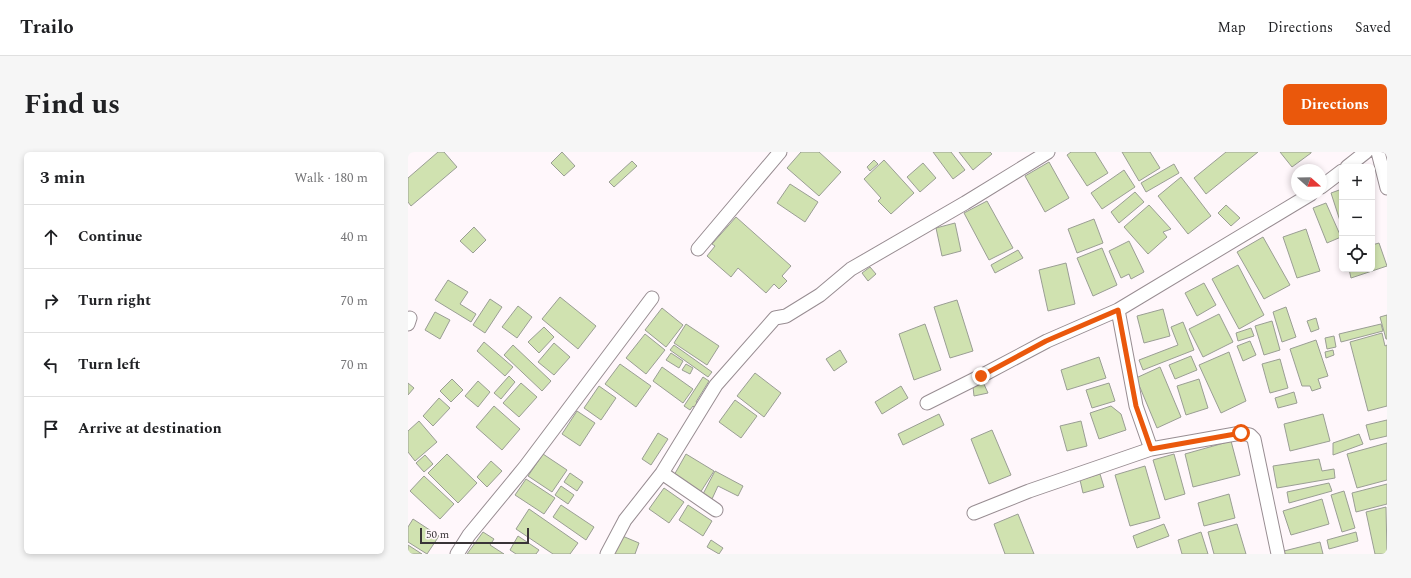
<!DOCTYPE html>
<meta charset="utf-8">
<style>
:root{--surface:#fff;--page:#f6f6f6;--text:#202124;--muted:#757577;--line:#e0e0e0;--accent:#ea580c}
body{margin:0;font-family:Spectral,serif;background:var(--page);color:var(--text)}
.controls{position:absolute;right:12px;top:12px;display:grid;overflow:hidden;border-radius:6px;box-shadow:0 2px 6px #0003}
.controls button{width:36px;height:36px;display:grid;place-items:center;padding:0;border:0;border-bottom:1px solid var(--line);background:var(--surface);color:var(--text);font:20px sans-serif}
.compass{position:absolute;left:883px;top:12px;width:36px;height:36px;border-radius:50%;background:var(--surface);box-shadow:0 2px 6px #0003;rotate:110deg}
.scale{position:absolute;left:12px;bottom:10px;width:109px;box-sizing:border-box;padding-left:4px;border:2px solid #393437;border-top:0;font-size:11px;line-height:14px;white-space:nowrap;color:#393437;-webkit-text-stroke:3px #fff7fb;paint-order:stroke}
.stop{position:absolute;width:12px;height:12px;margin:-9px;border:3px solid #ea580c;border-radius:50%;background:#fff}
.stop.end{background:#ea580c;border-color:#fff;box-shadow:0 1px 4px #0008}
.list{margin:0;padding:0;list-style:none}
h2{display:flex;justify-content:space-between;align-items:center;height:52px;margin:0;padding:0 16px;font-size:17px}
h2 small{font-size:13px;font-weight:400;color:var(--muted)}
.list li{display:grid;grid-template-columns:26px 1fr auto;gap:12px;align-items:center;box-sizing:border-box;height:64px;padding:0 16px;border-top:1px solid var(--line)}
.list b{display:block;font-size:15px;white-space:nowrap}
.list em{font-size:13px;font-style:normal;color:var(--muted)}
.icon{flex:none;width:22px;height:22px;fill:none;stroke:currentColor;stroke-width:2;stroke-linecap:round;stroke-linejoin:round}
.map{position:relative;flex:none;width:979px;height:402px;overflow:hidden;border-radius:6px}
header{display:flex;align-items:center;gap:24px;box-sizing:border-box;height:56px;padding:0 20px;background:var(--surface);border-bottom:1px solid var(--line)}
header strong{font-size:19px}
nav{display:flex;gap:22px;margin-inline-start:auto;font-size:14px}
.intro{display:flex;align-items:center;justify-content:space-between;box-sizing:border-box;height:96px;padding:0 24px}
h1{margin:0;font-size:28px}
.button{padding:10px 18px;border-radius:6px;background:var(--accent);color:#fff;font-size:14px;font-weight:700}
main{display:flex;gap:24px;padding:0 24px}
aside{flex:1;background:var(--surface);border-radius:6px;box-shadow:0 2px 6px #0003}
.map>svg:first-child{display:block}
</style>
<header>
<strong>Trailo</strong>
<nav><a>Map</a><a>Directions</a><a>Saved</a></nav>
</header>
<div class="intro"><h1>Find us</h1><a class="button">Directions</a></div>
<main>
<aside>
<h2>3 min<small>Walk · 180 m</small></h2>
<ul class="list">
<li><svg class="icon" aria-label="ahead" viewBox="0 0 24 24"><path d="M12 20V5M6 11l6-6 6 6"/></svg><div><b>Continue</b></div><em>40 m</em></li>
<li><svg class="icon" aria-label="right" viewBox="0 0 24 24"><path d="M7 20v-9h11M14 6l5 5-5 5"/></svg><div><b>Turn right</b></div><em>70 m</em></li>
<li><svg class="icon" aria-label="left" viewBox="0 0 24 24"><path d="M17 20v-9H6M10 6l-5 5 5 5"/></svg><div><b>Turn left</b></div><em>70 m</em></li>
<li><svg class="icon" aria-label="arrive" viewBox="0 0 24 24"><path d="M6 21V4h12l-3 4 3 4H6"/></svg><div><b>Arrive at destination</b></div></li>
</ul>
</aside>
<div class="map">
<svg width="979" height="402" viewBox="0 0 979 402">
<rect width="100%" height="100%" fill="#fff7fb"/>
<path fill="#d0e2b0" stroke="#9a9e94" d="M 30,0 L 36,0 L 49,15 L 3,54 L 0,50 L 0,26 Z
M 154,0 L 167,14 L 156,24 L 143,11 Z
M 393,0 L 411,0 L 433,20 L 411,44 L 379,16 Z
M 525,0 L 543,0 L 557,18 L 545,27 Z
M 551,0 L 582,0 L 584,2 L 565,18 Z
M 663,0 L 687,0 L 700,21 L 679,34 L 659,3 Z
M 714,0 L 742,0 L 752,16 L 731,29 Z
M 818,0 L 850,0 L 798,42 L 786,26 Z
M 872,0 L 903,0 L 903,1 L 884,15 Z
M 466,8 L 470,12 L 462,19 L 459,15 Z
M 476,8 L 506,41 L 483,62 L 470,49 L 473,46 L 456,27 Z
M 224,9 L 229,14 L 206,35 L 201,30 Z
M 641,10 L 661,46 L 637,60 L 617,24 Z
M 515,11 L 528,26 L 512,40 L 499,25 Z
M 766,12 L 771,21 L 738,40 L 733,31 Z
M 716,18 L 727,35 L 694,57 L 683,41 Z
M 773,25 L 803,64 L 780,82 L 750,44 Z
M 382,32 L 410,50 L 397,70 L 369,51 Z
M 934,37 L 934,75 L 923,41 Z
M 727,40 L 736,50 L 711,71 L 703,60 Z
M 579,49 L 605,96 L 581,108 L 556,61 Z
M 918,51 L 933,85 L 919,91 L 905,56 Z
M 741,53 L 763,77 L 755,80 L 759,85 L 740,102 L 716,75 Z
M 818,53 L 832,66 L 823,74 L 810,61 Z
M 328,65 L 383,114 L 374,124 L 379,129 L 371,137 L 366,132 L 358,141 L 330,116 L 323,125 L 299,104 L 307,94 L 304,92 Z
M 686,67 L 695,91 L 669,101 L 660,77 Z
M 547,71 L 553,99 L 534,104 L 528,76 Z
M 66,75 L 78,88 L 65,101 L 52,89 Z
M 898,77 L 912,119 L 889,126 L 875,85 Z
M 855,85 L 882,133 L 856,147 L 829,100 Z
M 721,89 L 736,120 L 723,127 L 721,122 L 713,126 L 701,99 Z
M 971,91 L 979,114 L 943,126 L 941,117 L 964,117 L 964,93 Z
M 694,96 L 709,133 L 685,144 L 669,106 Z
M 610,98 L 615,106 L 587,121 L 583,113 Z
M 658,111 L 667,152 L 640,159 L 631,118 Z
M 830,113 L 856,163 L 831,177 L 804,127 Z
M 462,115 L 468,122 L 460,129 L 454,121 Z
M 40,128 L 60,140 L 52,152 L 68,162 L 63,170 L 27,148 Z
M 796,131 L 808,153 L 789,164 L 777,141 Z
M 152,145 L 188,174 L 170,197 L 134,167 Z
M 82,147 L 94,155 L 77,181 L 65,173 Z
M 549,148 L 565,199 L 542,206 L 526,155 Z
M 110,154 L 124,165 L 109,186 L 94,175 Z
M 878,155 L 888,185 L 874,190 L 865,160 Z
M 254,156 L 275,173 L 258,195 L 237,178 Z
M 755,157 L 762,184 L 736,191 L 729,164 Z
M 27,160 L 42,168 L 32,187 L 17,178 Z
M 811,162 L 825,190 L 795,205 L 781,177 Z
M 979,163 L 979,187 L 978,187 L 972,165 Z
M 908,166 L 911,177 L 903,180 L 899,169 Z
M 864,169 L 872,198 L 856,203 L 847,174 Z
M 775,170 L 786,198 L 735,218 L 731,208 L 770,193 L 763,175 Z
M 278,172 L 311,194 L 299,213 L 266,191 Z
M 517,172 L 533,218 L 506,228 L 491,182 Z
M 973,172 L 975,179 L 933,190 L 931,182 Z
M 136,175 L 146,185 L 131,201 L 120,190 Z
M 843,176 L 846,184 L 830,189 L 828,181 Z
M 974,181 L 977,194 L 979,193 L 979,254 L 960,259 L 942,190 Z
M 237,182 L 257,198 L 238,222 L 218,206 Z
M 926,184 L 928,195 L 919,197 L 917,186 Z
M 908,188 L 920,224 L 910,227 L 913,236 L 904,239 L 902,234 L 894,234 L 882,197 Z
M 842,189 L 848,203 L 835,209 L 829,194 Z
M 76,190 L 105,215 L 97,224 L 69,199 Z
M 146,191 L 162,205 L 146,223 L 130,210 Z
M 105,193 L 143,229 L 134,239 L 96,203 Z
M 266,193 L 304,220 L 300,225 L 262,198 Z
M 432,198 L 439,210 L 426,219 L 418,207 Z
M 925,198 L 926,203 L 918,206 L 917,200 Z
M 821,200 L 838,249 L 813,261 L 791,213 Z
M 263,201 L 275,209 L 271,216 L 258,208 Z
M 783,204 L 789,218 L 767,227 L 761,213 Z
M 691,205 L 698,226 L 659,238 L 653,218 Z
M 872,207 L 880,236 L 862,241 L 854,212 Z
M 212,212 L 243,234 L 228,255 L 197,232 Z
M 278,212 L 285,216 L 282,222 L 274,218 Z
M 254,215 L 285,237 L 275,251 L 245,229 Z
M 752,215 L 773,265 L 749,276 L 728,226 Z
M 347,221 L 373,241 L 356,265 L 329,244 Z
M 101,224 L 107,230 L 93,247 L 86,241 Z
M 295,225 L 301,229 L 288,250 L 290,252 L 287,256 L 285,254 L 282,258 L 276,254 Z
M 44,227 L 55,238 L 43,250 L 32,239 Z
M 791,227 L 800,256 L 778,263 L 769,234 Z
M 70,229 L 82,240 L 70,255 L 57,244 Z
M 575,230 L 580,241 L 566,244 L 565,235 Z
M 0,231 L 6,236 L 0,243 Z
M 113,231 L 129,245 L 111,265 L 95,251 Z
M 701,231 L 707,249 L 684,256 L 678,238 Z
M 191,234 L 208,246 L 193,268 L 176,256 Z
M 493,234 L 500,246 L 474,262 L 467,250 Z
M 886,240 L 889,251 L 870,256 L 867,246 Z
M 31,246 L 42,256 L 25,274 L 15,264 Z
M 327,248 L 349,264 L 333,286 L 311,270 Z
M 86,254 L 112,277 L 94,298 L 68,275 Z
M 703,254 L 713,262 L 718,278 L 691,287 L 682,261 Z
M 169,259 L 187,271 L 172,294 L 154,282 Z
M 531,262 L 536,273 L 495,293 L 490,282 Z
M 915,262 L 922,289 L 882,299 L 876,272 Z
M 979,268 L 979,284 L 962,288 L 958,273 Z
M 11,269 L 29,290 L 7,309 L 0,300 L 0,279 Z
M 673,269 L 679,294 L 659,299 L 652,274 Z
M 584,278 L 603,323 L 581,332 L 563,287 Z
M 250,281 L 260,287 L 243,313 L 234,307 Z
M 951,282 L 955,292 L 925,303 L 925,291 Z
M 823,289 L 832,323 L 785,335 L 777,302 Z
M 979,291 L 979,328 L 949,336 L 939,302 Z
M 39,302 L 69,331 L 50,351 L 20,321 Z
M 135,302 L 159,318 L 144,340 L 120,324 Z
M 278,302 L 306,319 L 292,341 L 265,325 Z
M 766,302 L 777,342 L 757,348 L 745,308 Z
M 17,303 L 25,312 L 16,320 L 8,311 Z
M 911,307 L 914,319 L 926,317 L 927,326 L 869,336 L 865,314 Z
M 83,309 L 94,319 L 79,335 L 69,325 Z
M 737,314 L 752,366 L 722,374 L 707,323 Z
M 307,319 L 335,334 L 330,344 L 310,334 L 304,347 L 295,342 Z
M 162,321 L 175,330 L 169,339 L 156,330 Z
M 692,322 L 696,335 L 675,341 L 672,328 Z
M 16,324 L 46,352 L 32,367 L 2,339 Z
M 118,327 L 147,346 L 136,362 L 107,343 Z
M 921,331 L 924,339 L 881,351 L 879,340 Z
M 979,332 L 979,352 L 948,360 L 944,341 Z
M 153,334 L 166,343 L 160,352 L 147,343 Z
M 256,336 L 276,350 L 261,371 L 241,357 Z
M 936,339 L 947,376 L 934,380 L 923,343 Z
M 821,342 L 827,366 L 796,374 L 790,351 Z
M 914,347 L 921,372 L 883,383 L 875,359 Z
M 153,353 L 186,375 L 178,388 L 145,365 Z
M 280,353 L 304,369 L 295,384 L 271,368 Z
M 978,355 L 979,402 L 967,402 L 958,360 Z
M 121,357 L 170,391 L 162,402 L 145,402 L 108,377 Z
M 610,362 L 626,402 L 597,402 L 586,372 Z
M 5,367 L 31,384 L 19,402 L 0,390 L 0,375 Z
M 756,372 L 761,384 L 729,396 L 725,384 Z
M 829,372 L 838,402 L 806,402 L 800,380 Z
M 75,380 L 86,387 L 82,393 L 96,402 L 59,402 Z
M 793,380 L 800,402 L 774,402 L 770,388 Z
M 948,380 L 950,389 L 921,397 L 919,388 Z
M 212,383 L 231,391 L 227,402 L 205,402 Z
M 110,384 L 131,398 L 128,402 L 108,402 L 102,398 Z
M 303,388 L 315,396 L 311,402 L 299,395 Z
M 912,390 L 915,402 L 877,402 L 876,399 Z
M 0,393 L 14,402 L 0,402 Z"/>
<g fill="none" stroke-linecap="round" stroke-linejoin="round">
<g stroke="#988d92" stroke-width="15">
<path id="street" d="M 970,0 L 979,36
M 939,15 L 958,0
M 913,35 L 934,19
M 290,97 L 372,0
M 710,158 L 728,254 L 743,297
M 0,172 L 2,166
M 519,251 L 573,224 L 639,189 L 710,158 L 903,42
M 254,321 L 308,358
M 566,361 L 621,339 L 743,297 L 833,281 L 842,283 L 846,287 L 870,402
M 49,402 L 61,383 L 117,315 L 244,146
M 199,402 L 217,368 L 254,321 L 308,233 L 367,166 L 378,164 L 412,143 L 443,117 L 557,51 L 640,0"/>
</g>
<use href="#street" stroke="#fff" stroke-width="13"/>
</g>
<g fill="none" stroke-linecap="round" stroke-linejoin="round">
<path stroke="#ea580c" stroke-width="5" d="M 573,224 L 638,189 L 710,158 L 728,254 L 743,297 L 833,281"/>
</g>
</svg>
<div class="controls">
<button>+</button>
<button>−</button>
<button><svg class="icon" aria-label="locate" viewBox="0 0 24 24"><circle cx="12" cy="12" r="6"/><path d="M12 2v4M12 18v4M2 12h4M18 12h4"/></svg></button>
</div>
<svg class="compass" viewBox="-18 -18 36 36"><path d="M0-13l5 13h-10z" fill="#e53935"/><path d="M0 13l5-13h-10z" fill="#757577"/></svg>
<div class="scale">50 m</div>
<div class="stop" style="left:833px;top:281px"></div>
<div class="stop end" style="left:573px;top:224px"></div>
</div>
</main>
